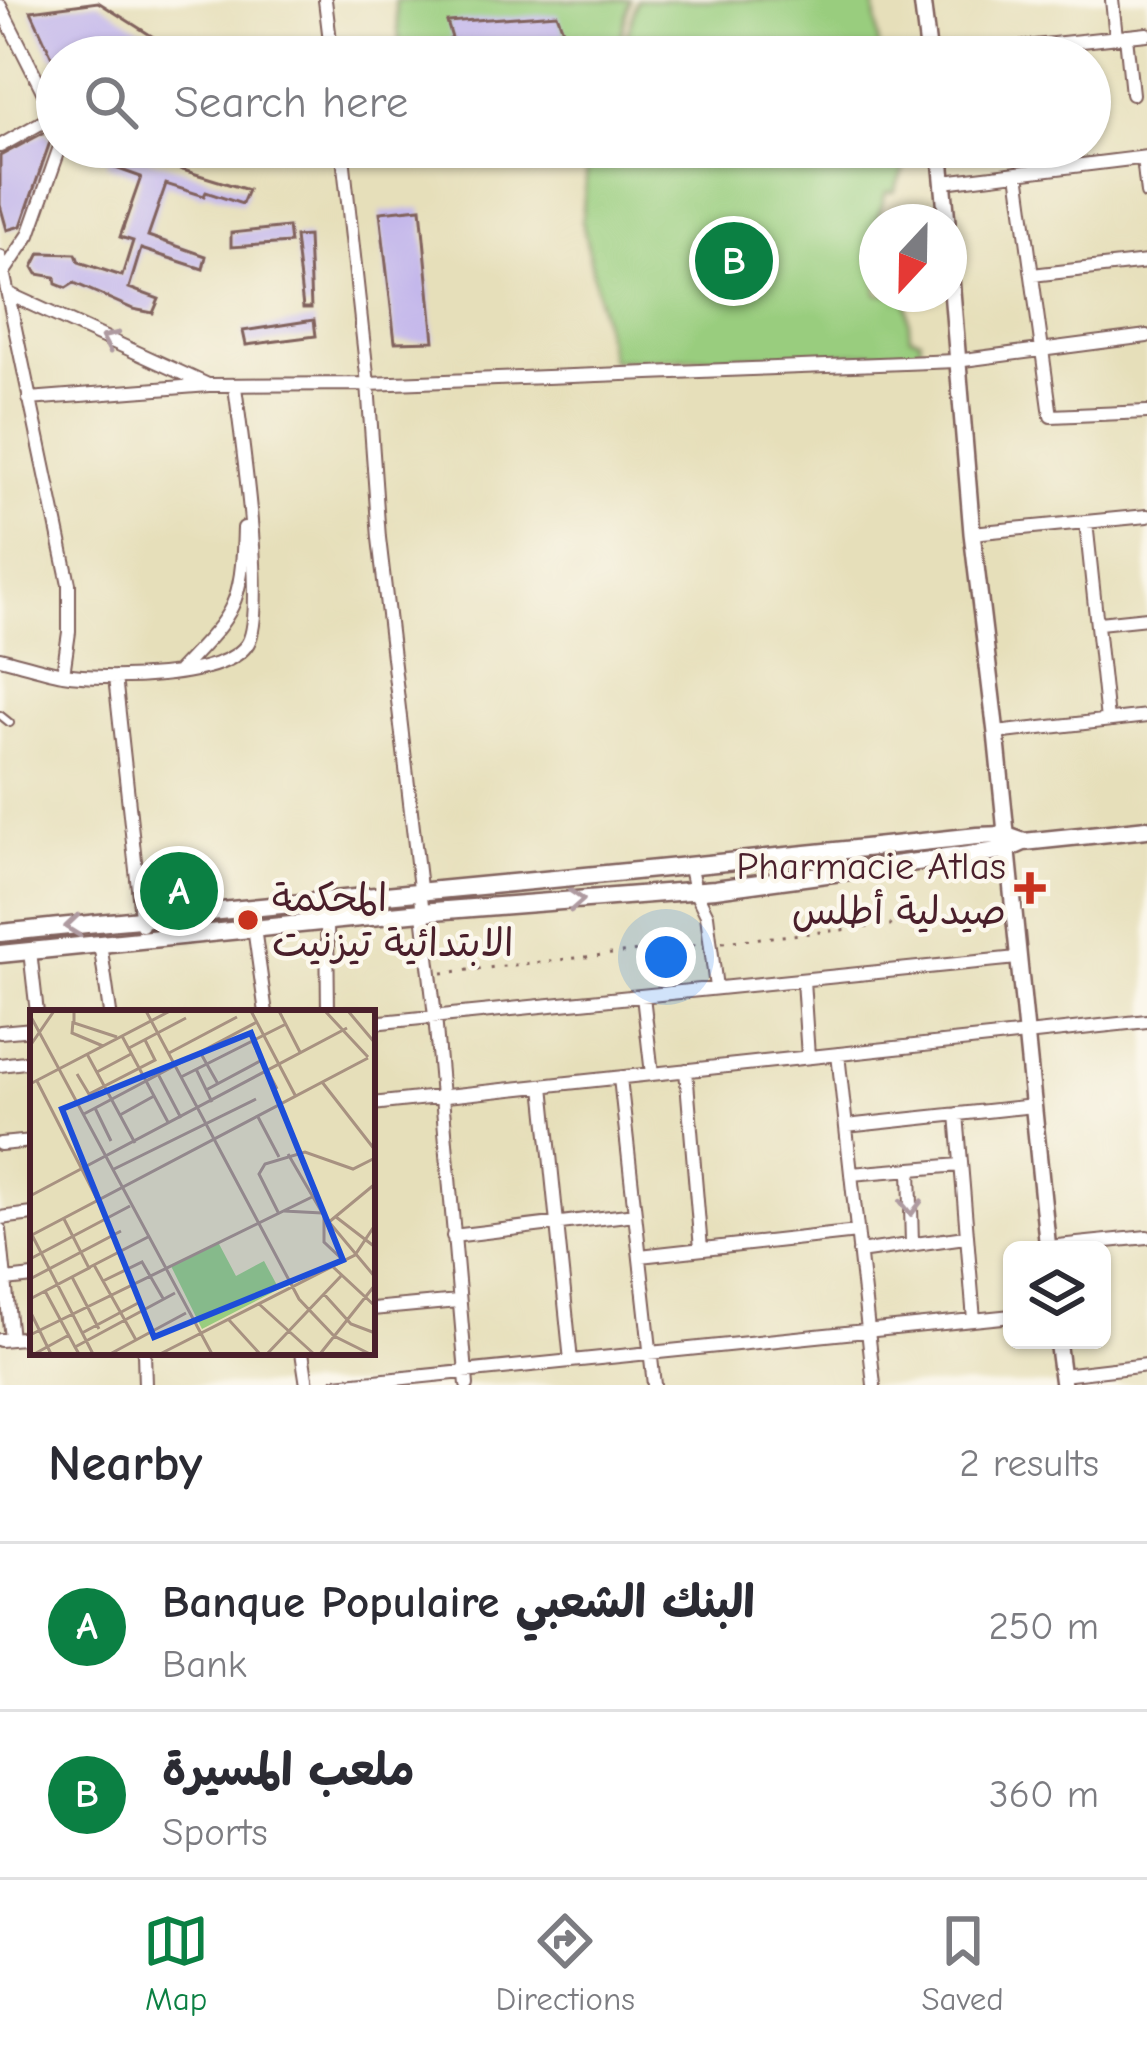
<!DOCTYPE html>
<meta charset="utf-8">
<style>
:root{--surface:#fff;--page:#f2f2f3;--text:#2b2b33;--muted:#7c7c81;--line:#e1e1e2;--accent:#0b8043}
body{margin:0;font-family:"Comic Neue","Playpen Sans Arabic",sans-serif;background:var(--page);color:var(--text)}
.controls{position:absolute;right:36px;bottom:36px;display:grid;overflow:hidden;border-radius:18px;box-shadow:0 3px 9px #0004}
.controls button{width:108px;height:108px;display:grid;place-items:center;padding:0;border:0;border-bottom:3px solid var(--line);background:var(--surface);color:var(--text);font:60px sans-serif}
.compass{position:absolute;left:859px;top:204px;width:108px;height:108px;border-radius:50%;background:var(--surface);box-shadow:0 3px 9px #0004;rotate:202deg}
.you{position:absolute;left:666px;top:957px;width:42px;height:42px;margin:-30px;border:9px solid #fff;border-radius:50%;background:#1a73e8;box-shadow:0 0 0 18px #1a73e833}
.badge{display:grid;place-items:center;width:78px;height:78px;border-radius:50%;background:var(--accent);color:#fff;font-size:39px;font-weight:700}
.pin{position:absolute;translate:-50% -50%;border:6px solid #fff;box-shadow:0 3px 12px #0006}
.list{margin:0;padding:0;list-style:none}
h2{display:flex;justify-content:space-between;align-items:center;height:156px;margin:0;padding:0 48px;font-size:51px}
h2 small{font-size:39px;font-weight:400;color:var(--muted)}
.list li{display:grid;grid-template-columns:78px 1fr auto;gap:36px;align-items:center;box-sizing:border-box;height:168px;padding:0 48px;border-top:3px solid var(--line)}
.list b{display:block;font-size:45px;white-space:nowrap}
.list p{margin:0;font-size:39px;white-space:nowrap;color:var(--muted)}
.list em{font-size:39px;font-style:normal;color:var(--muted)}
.icon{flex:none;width:66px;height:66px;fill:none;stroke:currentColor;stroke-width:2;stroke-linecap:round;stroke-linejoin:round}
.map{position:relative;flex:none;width:1147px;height:1385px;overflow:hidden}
.search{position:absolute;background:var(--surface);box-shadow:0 3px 9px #0004;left:36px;right:36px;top:36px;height:132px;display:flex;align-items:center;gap:30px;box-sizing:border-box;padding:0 42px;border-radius:66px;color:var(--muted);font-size:45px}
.sheet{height:492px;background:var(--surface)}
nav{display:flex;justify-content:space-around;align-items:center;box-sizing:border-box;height:168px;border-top:3px solid var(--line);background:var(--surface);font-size:33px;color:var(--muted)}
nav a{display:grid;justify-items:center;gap:6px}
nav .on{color:var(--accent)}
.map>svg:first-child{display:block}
</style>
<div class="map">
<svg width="1147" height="1385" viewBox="0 0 1147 1385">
<rect width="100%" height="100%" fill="#fbf7ec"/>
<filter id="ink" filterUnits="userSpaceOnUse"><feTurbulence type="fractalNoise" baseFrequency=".00833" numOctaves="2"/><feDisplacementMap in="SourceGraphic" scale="24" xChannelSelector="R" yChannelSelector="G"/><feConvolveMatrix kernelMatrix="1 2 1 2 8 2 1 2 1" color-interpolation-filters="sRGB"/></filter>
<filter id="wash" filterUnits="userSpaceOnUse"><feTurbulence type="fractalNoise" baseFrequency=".004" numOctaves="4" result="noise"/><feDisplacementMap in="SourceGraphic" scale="48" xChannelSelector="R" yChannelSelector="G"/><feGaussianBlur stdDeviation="2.7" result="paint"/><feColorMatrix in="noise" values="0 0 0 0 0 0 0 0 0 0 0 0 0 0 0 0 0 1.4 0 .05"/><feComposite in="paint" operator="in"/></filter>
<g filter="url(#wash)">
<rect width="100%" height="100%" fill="#e6dfba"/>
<path fill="#99cd7e" stroke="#727654" stroke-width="3" d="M 395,0 L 630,0 L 616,57 L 401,57 Z
M 637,0 L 874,0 L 880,57 L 621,57 Z
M 589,147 L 890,147 L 891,151 L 900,151 L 903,171 L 894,192 L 886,192 L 877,222 L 877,294 L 906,294 L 910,336 L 920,339 L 921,352 L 611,360 L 582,220 Z"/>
<g id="blocks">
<path fill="#c4b8eb" d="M 98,2 L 166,45 L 159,57 L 52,57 L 31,11 Z
M 557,14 L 573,57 L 443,57 L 444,43 L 452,38 L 447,22 Z
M 47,131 L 51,139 L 21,226 L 7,230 L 0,205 L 0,156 Z
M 111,148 L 248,190 L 242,204 L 206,192 L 204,196 L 166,184 L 148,236 L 206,256 L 203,269 L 141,249 L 129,288 L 159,299 L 153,313 L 133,309 L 74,283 L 66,288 L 56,284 L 55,277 L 37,274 L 33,267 L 40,253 L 76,254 L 79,262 L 122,276 L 133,241 L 120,237 L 141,177 L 107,165 Z
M 421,208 L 434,341 L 395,342 L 380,212 Z
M 288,227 L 290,243 L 231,247 L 231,233 Z
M 308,236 L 311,308 L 303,308 L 295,237 Z
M 314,320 L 316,336 L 246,345 L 243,331 Z"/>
</g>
</g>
<g filter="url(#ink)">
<use href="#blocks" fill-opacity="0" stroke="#81625d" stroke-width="3"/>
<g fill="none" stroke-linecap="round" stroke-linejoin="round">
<g stroke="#81625d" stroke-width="10">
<path id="service" d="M 0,715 L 10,723"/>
</g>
<g stroke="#81625d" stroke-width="16">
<path id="minor" d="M 325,0 L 332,57
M 1112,0 L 1116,37
M 0,6 L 57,119
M 1126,36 L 1132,94
M 931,57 L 1147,34
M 0,146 L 55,115
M 342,147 L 368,384 L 379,538 L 435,1016 L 467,1385
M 1143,158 L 1147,193
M 1018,173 L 1051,416 L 1147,412
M 944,182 L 1147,157
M 0,257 L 69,584 L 69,632 L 63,674
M 4,272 L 29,235 L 60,147
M 1032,275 L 1147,262
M 9,294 L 208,385
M 29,399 L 209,385 L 368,384 L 956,361 L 1147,336
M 1086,522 L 1107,720
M 972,533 L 1147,516
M 1099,623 L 1147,618
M 0,658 C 20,663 42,670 63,674 C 102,680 225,681 248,643 C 267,610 241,432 235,387
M 179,671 C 233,614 242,608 244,528
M 115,677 L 142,925
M 996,733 L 1147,716
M 690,868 L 695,891 L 707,915 L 716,988
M 327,920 L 328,1013
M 254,928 L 266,1013
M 100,943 L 110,1013
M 30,951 L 37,1013
M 803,980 L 808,1057
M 643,996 L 652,1074
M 372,1023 L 1017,958
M 0,1032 L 33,1029
M 838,1054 L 874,1385
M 0,1065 L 33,1061
M 686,1070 L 701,1249
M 620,1078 L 654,1385
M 543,1086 L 571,1361
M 372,1104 L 1147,1021
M 957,1114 L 974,1320
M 846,1126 L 1034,1106
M 0,1144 L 33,1141
M 910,1169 L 912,1244
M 851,1174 L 960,1165
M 0,1218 L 33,1214
M 0,1230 L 11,1339
M 453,1236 L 635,1214
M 1048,1247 L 1147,1237
M 859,1252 L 965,1237
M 640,1256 L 857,1232
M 6,1280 L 33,1277
M 372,1309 L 458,1301
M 0,1340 L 33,1337
M 144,1352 L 145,1385
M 302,1352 L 307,1385
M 1062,1375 L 1147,1365
M 336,1385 L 1012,1316"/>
</g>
<g stroke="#81625d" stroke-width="20">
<path id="tertiary" d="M 922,0 L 929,57
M 940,147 L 947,222
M 949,254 L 972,533 L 996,733 L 1048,1250
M 1057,1340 L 1063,1385"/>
</g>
<g stroke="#81625d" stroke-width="21">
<path id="secondary" d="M 0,933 C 325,899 651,872 977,836 L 1004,835 L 1024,842
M 0,954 L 421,912 L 715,889 L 1006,850 L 1024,842 L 1147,829"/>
</g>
<path stroke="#81625d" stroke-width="3" stroke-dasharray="3 9" stroke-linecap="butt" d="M 722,942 L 999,914
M 442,973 L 701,944"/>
<use href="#service" stroke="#fff" stroke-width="6"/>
<use href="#minor" stroke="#fff" stroke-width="12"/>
<use href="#tertiary" stroke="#fff" stroke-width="15"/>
<use href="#secondary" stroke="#fff" stroke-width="16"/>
</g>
<defs><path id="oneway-chevron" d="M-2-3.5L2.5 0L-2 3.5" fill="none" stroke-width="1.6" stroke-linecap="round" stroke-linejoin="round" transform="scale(3)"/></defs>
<g stroke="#ae9aa0">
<use href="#oneway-chevron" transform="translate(109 340) rotate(-156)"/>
<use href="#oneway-chevron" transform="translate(576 900) rotate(-4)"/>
<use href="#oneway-chevron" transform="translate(73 926) rotate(174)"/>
<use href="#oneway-chevron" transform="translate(911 1207) rotate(89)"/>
</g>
</g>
<g fill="#c8321e" stroke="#fbf7ec" stroke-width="4.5">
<path d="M1024 870h12v12h12v12h-12v12h-12v-12h-12v-12h12z"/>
<circle cx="248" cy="920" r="12"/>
</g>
<g text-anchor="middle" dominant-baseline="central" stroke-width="9" stroke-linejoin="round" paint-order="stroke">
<g font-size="39" fill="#4a1f2b" stroke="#fbf7ec" text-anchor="end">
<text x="1006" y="866">Pharmacie Atlas<tspan x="1006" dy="45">صيدلية أطلس</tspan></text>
<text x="272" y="898" text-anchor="start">المحكمة<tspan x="272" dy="45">الابتدائية تيزنيت</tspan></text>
</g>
</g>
<g transform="translate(30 1010)">
<rect width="345" height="345" fill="#e6dfba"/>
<path d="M 188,232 L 206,266 L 234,251 L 249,279 L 172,319 L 141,256 Z" fill="#99cd7e"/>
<path fill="none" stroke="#a89281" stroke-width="3" d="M 44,1 L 44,13 L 87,27M 116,1 L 269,289 L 304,326 L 340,344M 221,1 L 265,85M 249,1 L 271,44M 295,1 L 338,47M 318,1 L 345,33M 0,5 L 182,344M 43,11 L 42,23 L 73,36M 92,26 L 139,114M 222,31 L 247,79M 0,36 L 24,1M 99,38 L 156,8M 170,42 L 188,74M 139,43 L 207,7M 57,44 L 105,133M 166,59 L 182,92M 67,62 L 101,44M 47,64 L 59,84 L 125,50 L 115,30M 128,64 L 151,108M 151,67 L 256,14M 7,71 L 68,191M 292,72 L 345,140M 0,74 L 140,1M 176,80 L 232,50M 65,98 L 81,131M 52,105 L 227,12M 90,105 L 124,86M 228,107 L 249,147M 258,144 L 294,206 L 345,267M 82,160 L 226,89M 0,186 L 317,18M 254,201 L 292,203M 248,202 L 229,164 L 235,154 L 275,142 L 323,159 L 345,148M 294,207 L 294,232 L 314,251M 306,207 L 345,237M 299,212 L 345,174M 2,225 L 63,344M 0,226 L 338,48M 0,249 L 100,196M 64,255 L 106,330M 302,256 L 345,296M 60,257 L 118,227M 42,267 L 69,319M 0,269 L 91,221M 73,271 L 112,252 L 134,290M 15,281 L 45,337M 293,283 L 321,314 L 345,323M 0,289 L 59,258 L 34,209M 229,294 L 284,344M 0,301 L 21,344M 199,310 L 230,344M 52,323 L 110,292M 0,325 L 282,187M 6,343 L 39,325M 49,344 L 45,337 L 145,283M 80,344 L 156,303M 130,344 L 325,245 L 345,215M 237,344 L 311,266M 290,344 L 345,275"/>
<path fill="#1d4ed8" fill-opacity="0.15" stroke="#1d4ed8" stroke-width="6" d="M 221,23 L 313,250 L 124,327 L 32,99 Z"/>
<rect width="345" height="345" fill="none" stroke="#4a1f2b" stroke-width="6"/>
</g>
</svg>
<div class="controls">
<button><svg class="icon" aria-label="layers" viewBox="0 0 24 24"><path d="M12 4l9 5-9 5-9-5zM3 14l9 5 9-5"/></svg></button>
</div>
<svg class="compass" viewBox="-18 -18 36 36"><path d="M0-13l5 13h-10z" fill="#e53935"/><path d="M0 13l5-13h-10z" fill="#7c7c81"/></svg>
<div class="you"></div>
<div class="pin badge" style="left:179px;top:891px">A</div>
<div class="pin badge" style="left:734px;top:261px">B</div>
<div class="search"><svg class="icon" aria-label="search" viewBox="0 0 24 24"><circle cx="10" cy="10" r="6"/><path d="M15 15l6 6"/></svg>Search here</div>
</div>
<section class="sheet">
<h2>Nearby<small>2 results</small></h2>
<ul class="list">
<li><span class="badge">A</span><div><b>Banque Populaire البنك الشعبي</b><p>Bank</p></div><em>250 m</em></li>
<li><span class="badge">B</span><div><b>ملعب المسيرة</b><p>Sports</p></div><em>360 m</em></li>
</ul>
</section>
<nav>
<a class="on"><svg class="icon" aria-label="map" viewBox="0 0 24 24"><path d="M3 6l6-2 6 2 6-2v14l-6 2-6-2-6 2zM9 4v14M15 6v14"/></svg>Map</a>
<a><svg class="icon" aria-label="directions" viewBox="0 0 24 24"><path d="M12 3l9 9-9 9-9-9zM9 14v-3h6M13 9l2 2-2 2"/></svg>Directions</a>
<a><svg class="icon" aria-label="saved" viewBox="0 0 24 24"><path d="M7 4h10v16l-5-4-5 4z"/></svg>Saved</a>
</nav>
